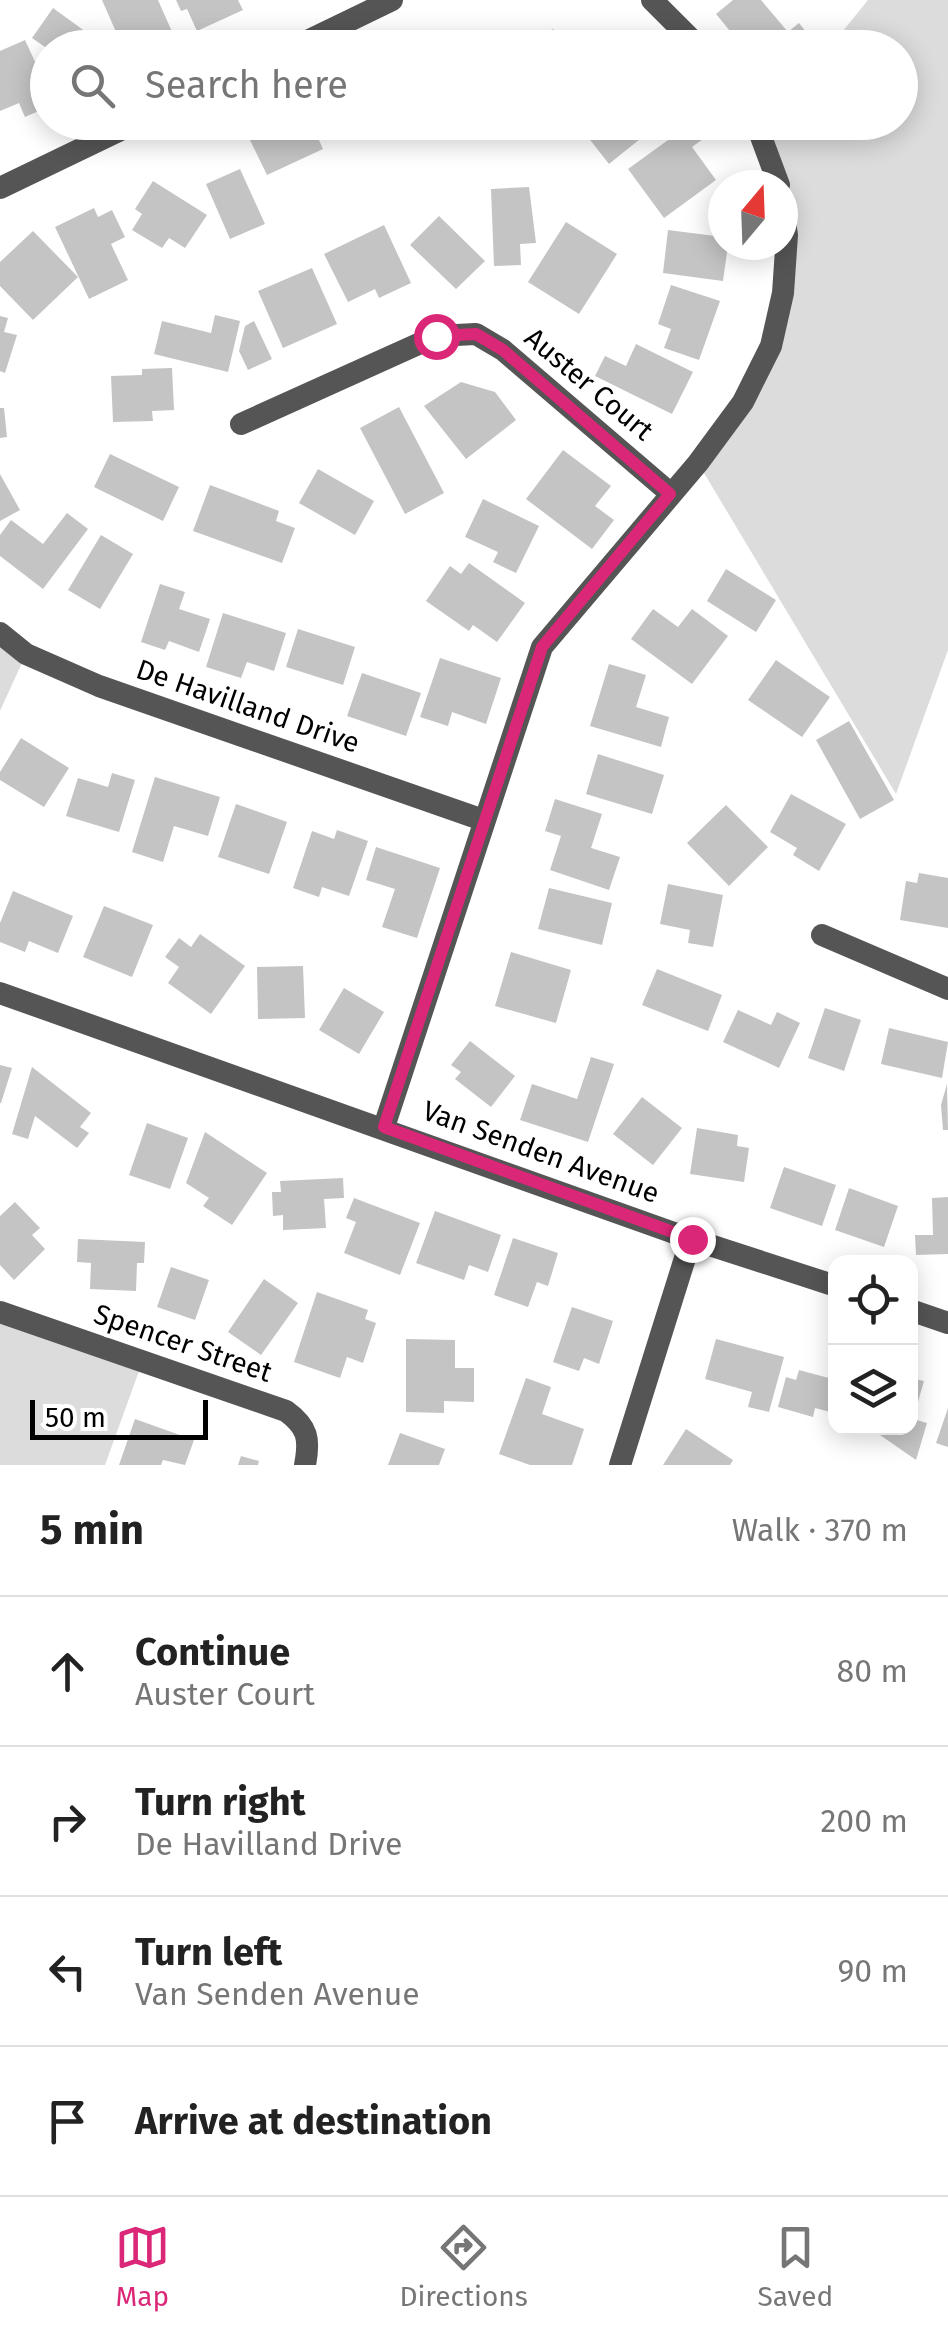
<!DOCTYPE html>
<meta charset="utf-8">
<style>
:root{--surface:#fff;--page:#f2f2f2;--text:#222;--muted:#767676;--line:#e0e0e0;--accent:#db2777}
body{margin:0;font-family:"Fira Sans",sans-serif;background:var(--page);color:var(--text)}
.controls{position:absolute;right:30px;bottom:30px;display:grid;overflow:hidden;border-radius:20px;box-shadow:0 5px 25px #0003}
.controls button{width:90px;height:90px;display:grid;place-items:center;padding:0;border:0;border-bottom:2px solid var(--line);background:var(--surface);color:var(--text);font:50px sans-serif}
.compass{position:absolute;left:708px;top:170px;width:90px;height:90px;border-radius:50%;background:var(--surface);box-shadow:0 5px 25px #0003;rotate:19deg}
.scale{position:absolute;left:30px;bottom:25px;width:178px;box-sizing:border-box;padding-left:10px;border:5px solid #000;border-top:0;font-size:28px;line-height:35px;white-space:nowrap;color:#000;-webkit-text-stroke:8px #fff;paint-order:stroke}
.stop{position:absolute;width:30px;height:30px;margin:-22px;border:8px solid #db2777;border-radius:50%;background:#fff}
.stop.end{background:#db2777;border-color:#fff;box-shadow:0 2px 10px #0008}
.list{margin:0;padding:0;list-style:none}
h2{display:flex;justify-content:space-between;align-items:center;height:130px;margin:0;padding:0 40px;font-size:42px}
h2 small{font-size:32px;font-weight:400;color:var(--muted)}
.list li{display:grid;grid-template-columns:65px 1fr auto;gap:30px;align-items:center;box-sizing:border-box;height:150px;padding:0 40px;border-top:2px solid var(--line)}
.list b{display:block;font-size:38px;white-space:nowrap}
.list p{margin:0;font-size:32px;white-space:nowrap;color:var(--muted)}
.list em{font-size:32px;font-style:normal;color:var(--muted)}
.icon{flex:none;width:55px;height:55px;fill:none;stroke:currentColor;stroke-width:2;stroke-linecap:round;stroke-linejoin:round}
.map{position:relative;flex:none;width:948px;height:1465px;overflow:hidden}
.search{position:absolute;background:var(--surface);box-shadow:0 5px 25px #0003;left:30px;right:30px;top:30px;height:110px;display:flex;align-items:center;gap:25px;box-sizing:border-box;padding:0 35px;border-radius:55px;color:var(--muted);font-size:38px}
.sheet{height:730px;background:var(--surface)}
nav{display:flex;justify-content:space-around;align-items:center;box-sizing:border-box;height:140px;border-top:2px solid var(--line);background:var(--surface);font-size:28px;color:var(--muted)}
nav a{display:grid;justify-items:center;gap:5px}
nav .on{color:var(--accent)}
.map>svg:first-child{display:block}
</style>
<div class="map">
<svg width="948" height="1465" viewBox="0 0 948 1465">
<rect width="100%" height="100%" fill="#fff"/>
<path fill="#dcdcdc" d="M 868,0 L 948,0 L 948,650 L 896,794 L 698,463 L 771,346 L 783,185 L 760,134 L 769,123 L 900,122 L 900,48 L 830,47 Z
M 0,633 L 26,654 L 0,711 Z
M 0,1312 L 143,1360 L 105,1465 L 0,1465 Z"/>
<path fill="#c4c4c4" d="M 102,0 L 158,0 L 177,43 L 167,48 L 123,48 Z
M 176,0 L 238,0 L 243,10 L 197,31 L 187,9 L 181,11 Z
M 733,0 L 761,0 L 788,32 L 799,23 L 819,48 L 744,48 L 716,14 Z
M 53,8 L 108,48 L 48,49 L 32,38 Z
M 552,29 L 599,47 L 599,48 L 545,48 Z
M 479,32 L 505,48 L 469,48 Z
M 25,40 L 48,90 L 48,107 L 25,117 L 19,103 L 0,111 L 0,51 Z
M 284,122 L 311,122 L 323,149 L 267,175 L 249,138 Z
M 328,122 L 363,122 L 334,135 Z
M 576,122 L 661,122 L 609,164 Z
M 693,122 L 702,122 L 710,134 L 692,147 L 716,180 L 664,218 L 628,169 Z
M 240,169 L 265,224 L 230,239 L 206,184 Z
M 153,181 L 207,215 L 185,248 L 169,238 L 162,248 L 132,230 L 142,214 L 135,209 Z
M 529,187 L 536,243 L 520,244 L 521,265 L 494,266 L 491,189 Z
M 94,208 L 98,217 L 112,210 L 125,237 L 111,244 L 128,280 L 89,299 L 55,227 Z
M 439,216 L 485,261 L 456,289 L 410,245 Z
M 566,222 L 617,254 L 579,314 L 528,282 Z
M 384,225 L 411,283 L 379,298 L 375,289 L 348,302 L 324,254 Z
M 668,230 L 723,237 L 723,245 L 728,245 L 723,281 L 663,273 Z
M 33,231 L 78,277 L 33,320 L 0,286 L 0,262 Z
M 312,268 L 337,324 L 283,348 L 258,291 Z
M 671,285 L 720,301 L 699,360 L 664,348 L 671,329 L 658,324 Z
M 215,315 L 240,321 L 228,372 L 154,354 L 162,321 L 211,333 Z
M 0,316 L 8,318 L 4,332 L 17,335 L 5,373 L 0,371 Z
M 254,321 L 272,359 L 248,370 L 239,351 L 245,326 Z
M 636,344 L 693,372 L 672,414 L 595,376 L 605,356 L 626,366 Z
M 172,368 L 174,410 L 152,411 L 153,421 L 113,422 L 111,376 L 142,375 L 142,369 Z
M 461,382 L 495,392 L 516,420 L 466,459 L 424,406 Z
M 399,407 L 444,493 L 405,514 L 360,428 Z
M 0,408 L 4,408 L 7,437 L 0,438 Z
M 563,450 L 611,486 L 595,506 L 614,520 L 592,549 L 526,499 Z
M 110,454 L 179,487 L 163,521 L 94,487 Z
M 318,469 L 374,501 L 355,535 L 299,503 Z
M 0,474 L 20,510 L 0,521 Z
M 210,485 L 279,511 L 276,521 L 295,528 L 282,563 L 193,531 Z
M 483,499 L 539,526 L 516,573 L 493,562 L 498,552 L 465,537 Z
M 67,513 L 88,529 L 43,589 L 0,556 L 0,535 L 11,520 L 43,544 Z
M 101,535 L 133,554 L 100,609 L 68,590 Z
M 469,563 L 525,603 L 497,642 L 473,625 L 469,631 L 426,601 L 450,566 L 461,574 Z
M 726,569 L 776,600 L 756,632 L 707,601 Z
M 160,584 L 185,592 L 179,609 L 210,619 L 199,652 L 169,641 L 165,650 L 141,642 Z
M 653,609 L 678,627 L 692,609 L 728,636 L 692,684 L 631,639 Z
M 223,613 L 286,633 L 274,671 L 247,662 L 241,678 L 206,667 Z
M 298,629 L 355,647 L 343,685 L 286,667 Z
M 440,658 L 501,678 L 486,724 L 452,712 L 448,726 L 420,717 Z
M 776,660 L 830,697 L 802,737 L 748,700 Z
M 609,664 L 646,675 L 636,707 L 669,717 L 661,747 L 590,726 Z
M 362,673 L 421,693 L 406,736 L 347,716 Z
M 849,721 L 894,800 L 860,819 L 816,740 Z
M 21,738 L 69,768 L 44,807 L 0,780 L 0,772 Z
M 598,754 L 664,775 L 652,814 L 586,794 Z
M 112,773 L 135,780 L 119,832 L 66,816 L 78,778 L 108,787 Z
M 155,777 L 220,797 L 208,836 L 174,826 L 163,862 L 132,852 Z
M 791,794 L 846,824 L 819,871 L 793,855 L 797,848 L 770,832 Z
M 555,799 L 602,814 L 591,848 L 620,857 L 609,890 L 550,870 L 561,836 L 545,831 Z
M 236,804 L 287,822 L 269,874 L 218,857 Z
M 726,805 L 768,847 L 729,886 L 687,843 Z
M 337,830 L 368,841 L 349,896 L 322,887 L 319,897 L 293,888 L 312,831 L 334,839 Z
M 376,847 L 440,868 L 417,938 L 382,927 L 395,889 L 366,880 Z
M 919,873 L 948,878 L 948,928 L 900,920 L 906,881 L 917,883 Z
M 668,884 L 723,895 L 713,947 L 688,943 L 690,930 L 660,924 Z
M 549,888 L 612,903 L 602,945 L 538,929 Z
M 13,891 L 73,916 L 58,953 L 29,941 L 25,952 L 0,942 L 0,923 Z
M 104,906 L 153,925 L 132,977 L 83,957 Z
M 200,934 L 245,966 L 211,1014 L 168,983 L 179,967 L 165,957 L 179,938 L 191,947 Z
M 511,952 L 571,970 L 556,1023 L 495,1006 Z
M 303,966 L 305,1018 L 258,1019 L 257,967 Z
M 657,969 L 722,995 L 708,1031 L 642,1005 Z
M 344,988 L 384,1012 L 359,1054 L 319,1030 Z
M 825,1008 L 861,1020 L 844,1071 L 808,1058 Z
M 738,1010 L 771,1025 L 777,1012 L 800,1023 L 779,1068 L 723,1042 Z
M 889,1028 L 948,1042 L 942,1078 L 881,1064 Z
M 470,1041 L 515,1076 L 491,1107 L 455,1079 L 461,1072 L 451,1065 Z
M 591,1057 L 614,1064 L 588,1142 L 520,1120 L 532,1084 L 577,1099 Z
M 0,1065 L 12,1068 L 1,1103 L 0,1103 Z
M 32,1067 L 91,1113 L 80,1127 L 89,1133 L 77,1148 L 35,1116 L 28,1139 L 12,1134 Z
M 947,1084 L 948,1130 L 943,1130 L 941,1105 Z
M 642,1097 L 682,1128 L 653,1165 L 613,1134 Z
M 147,1123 L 188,1138 L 170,1189 L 129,1175 Z
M 697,1128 L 738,1135 L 737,1146 L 749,1148 L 744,1182 L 690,1174 Z
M 205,1132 L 267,1173 L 232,1225 L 203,1206 L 209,1198 L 186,1183 Z
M 784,1167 L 836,1185 L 822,1226 L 770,1208 Z
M 343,1178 L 344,1198 L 324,1199 L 326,1228 L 283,1230 L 283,1215 L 273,1216 L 272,1192 L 281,1192 L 280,1181 Z
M 849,1188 L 898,1206 L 884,1247 L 835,1230 Z
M 948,1197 L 948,1254 L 916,1255 L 915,1235 L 933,1235 L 932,1198 Z
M 354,1198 L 420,1223 L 400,1275 L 344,1253 L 356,1222 L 346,1218 Z
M 15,1202 L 40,1228 L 32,1235 L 45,1249 L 14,1280 L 0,1265 L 0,1216 Z
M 435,1211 L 501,1235 L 488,1272 L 469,1265 L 464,1280 L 416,1263 Z
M 513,1238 L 558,1253 L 548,1286 L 537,1282 L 528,1307 L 494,1295 Z
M 78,1239 L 145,1242 L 144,1263 L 137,1263 L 136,1291 L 90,1289 L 91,1263 L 77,1262 Z
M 171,1267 L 209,1280 L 195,1320 L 157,1307 Z
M 264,1279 L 298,1303 L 261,1355 L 228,1332 Z
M 317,1292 L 368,1310 L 365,1319 L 376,1323 L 363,1363 L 347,1357 L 340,1378 L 294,1362 Z
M 572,1307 L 613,1321 L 599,1364 L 584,1358 L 579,1371 L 553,1362 Z
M 406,1339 L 455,1340 L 455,1368 L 474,1368 L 474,1402 L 444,1401 L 444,1413 L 406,1412 Z
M 716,1339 L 784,1357 L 769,1412 L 748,1407 L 752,1392 L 705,1379 Z
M 799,1370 L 836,1380 L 834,1413 L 815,1408 L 813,1417 L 778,1407 L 786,1377 L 796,1380 Z
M 526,1378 L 551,1387 L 542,1414 L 584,1429 L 572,1465 L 530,1465 L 499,1454 Z
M 910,1378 L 924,1381 L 913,1419 L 927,1423 L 916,1460 L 870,1428 L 910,1428 Z
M 948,1408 L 948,1447 L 936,1443 Z
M 135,1419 L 194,1440 L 185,1465 L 163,1460 L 161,1465 L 119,1465 Z
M 686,1429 L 733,1460 L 730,1465 L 663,1465 Z
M 400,1433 L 445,1449 L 439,1465 L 388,1465 Z
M 241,1456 L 259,1461 L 258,1465 L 238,1465 Z"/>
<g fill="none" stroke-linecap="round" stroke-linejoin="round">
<path stroke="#555" stroke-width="22" d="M 652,0 L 700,48
M 293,48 L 392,0
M 752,122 L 760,134 L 779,185
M 0,188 L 137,122
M 241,424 L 436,336 L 476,334 L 503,350 L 670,493
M 0,633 L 26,654 L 99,686 L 483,820
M 822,935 L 948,989
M 0,993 L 691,1239 L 836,1286
M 384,1127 L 542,647 L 698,463 L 743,402 L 771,346 L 783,293 L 787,235 L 783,210
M 910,1310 L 948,1323
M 0,1312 L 286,1411 C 308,1427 310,1439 305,1465
M 620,1465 L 691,1239"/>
</g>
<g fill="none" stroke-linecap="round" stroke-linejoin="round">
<path stroke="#db2777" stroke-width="12" d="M 436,336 L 476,334 L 503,350 L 670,494 L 542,647 L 384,1127 L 692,1239"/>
</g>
<g text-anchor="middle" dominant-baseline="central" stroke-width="8" stroke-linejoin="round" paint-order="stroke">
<g font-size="28" fill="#000" stroke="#fff">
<text transform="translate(589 384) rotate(40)">Auster Court</text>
<text transform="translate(248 706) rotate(19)">De Havilland Drive</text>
<text transform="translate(541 1152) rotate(20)">Van Senden Avenue</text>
<text transform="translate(183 1343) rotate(19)">Spencer Street</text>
</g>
</g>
</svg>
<div class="controls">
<button><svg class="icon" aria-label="locate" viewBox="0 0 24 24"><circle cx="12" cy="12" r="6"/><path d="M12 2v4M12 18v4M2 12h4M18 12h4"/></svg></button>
<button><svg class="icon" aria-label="layers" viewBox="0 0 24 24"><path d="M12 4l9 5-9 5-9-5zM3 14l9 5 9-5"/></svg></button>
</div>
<svg class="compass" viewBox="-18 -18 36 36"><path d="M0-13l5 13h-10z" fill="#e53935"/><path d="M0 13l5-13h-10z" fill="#767676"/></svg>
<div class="scale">50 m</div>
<div class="stop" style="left:436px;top:336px"></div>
<div class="stop end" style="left:692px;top:1239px"></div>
<div class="search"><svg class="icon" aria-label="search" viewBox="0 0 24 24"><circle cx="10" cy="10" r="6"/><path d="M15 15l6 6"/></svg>Search here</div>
</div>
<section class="sheet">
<h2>5 min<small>Walk · 370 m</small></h2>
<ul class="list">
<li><svg class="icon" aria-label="ahead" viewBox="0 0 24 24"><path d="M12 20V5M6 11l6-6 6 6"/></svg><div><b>Continue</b><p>Auster Court</p></div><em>80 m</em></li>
<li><svg class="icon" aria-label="right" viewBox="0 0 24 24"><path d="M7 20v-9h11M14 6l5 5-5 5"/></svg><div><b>Turn right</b><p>De Havilland Drive</p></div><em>200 m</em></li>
<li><svg class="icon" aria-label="left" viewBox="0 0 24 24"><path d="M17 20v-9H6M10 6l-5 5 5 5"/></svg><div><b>Turn left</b><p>Van Senden Avenue</p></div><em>90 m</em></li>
<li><svg class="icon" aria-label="arrive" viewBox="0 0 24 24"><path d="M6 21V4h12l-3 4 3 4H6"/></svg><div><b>Arrive at destination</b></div></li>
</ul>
</section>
<nav>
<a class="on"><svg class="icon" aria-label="map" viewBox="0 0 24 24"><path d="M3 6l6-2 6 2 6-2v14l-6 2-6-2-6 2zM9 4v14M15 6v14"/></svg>Map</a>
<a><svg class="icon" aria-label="directions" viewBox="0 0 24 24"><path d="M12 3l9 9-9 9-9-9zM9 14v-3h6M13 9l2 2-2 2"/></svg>Directions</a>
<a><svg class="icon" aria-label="saved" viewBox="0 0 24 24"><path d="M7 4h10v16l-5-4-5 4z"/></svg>Saved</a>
</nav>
